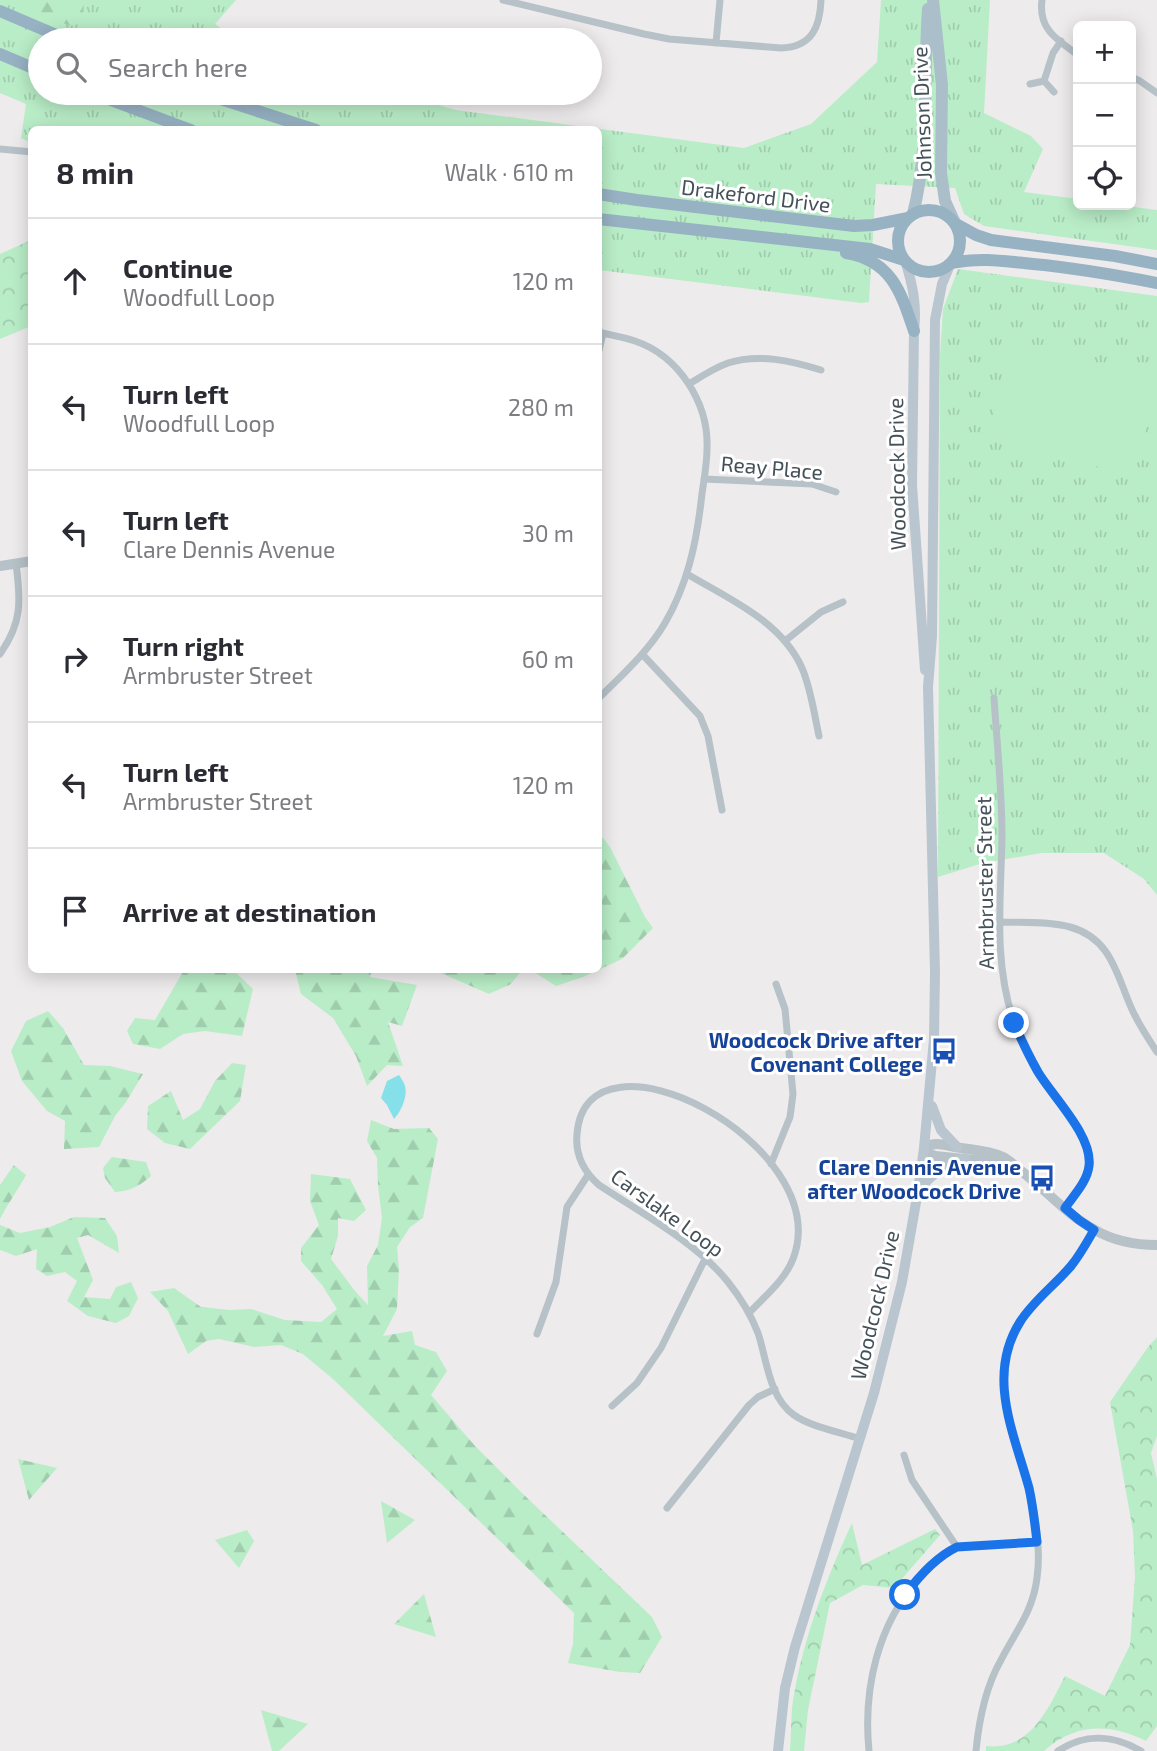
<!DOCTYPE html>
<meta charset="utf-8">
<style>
:root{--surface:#fff;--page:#f2f2f3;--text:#2b2b33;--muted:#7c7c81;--line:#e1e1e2}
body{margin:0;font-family:"Exo 2",sans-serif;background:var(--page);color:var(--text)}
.controls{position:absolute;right:21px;top:21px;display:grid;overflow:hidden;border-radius:10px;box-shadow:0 4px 18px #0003}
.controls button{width:63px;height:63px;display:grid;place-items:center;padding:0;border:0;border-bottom:2px solid var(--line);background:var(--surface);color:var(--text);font:35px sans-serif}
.stop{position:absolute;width:21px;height:21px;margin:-16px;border:5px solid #1a73e8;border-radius:50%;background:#fff}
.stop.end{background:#1a73e8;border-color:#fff;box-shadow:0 2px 7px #0008}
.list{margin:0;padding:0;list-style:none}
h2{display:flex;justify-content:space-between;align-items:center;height:91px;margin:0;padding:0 28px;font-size:30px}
h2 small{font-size:23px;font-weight:400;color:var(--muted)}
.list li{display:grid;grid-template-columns:46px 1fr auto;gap:21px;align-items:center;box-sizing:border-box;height:126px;padding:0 28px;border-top:2px solid var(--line)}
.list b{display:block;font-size:26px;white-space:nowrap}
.list p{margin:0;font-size:23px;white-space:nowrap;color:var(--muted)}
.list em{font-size:23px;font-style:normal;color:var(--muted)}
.icon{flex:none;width:38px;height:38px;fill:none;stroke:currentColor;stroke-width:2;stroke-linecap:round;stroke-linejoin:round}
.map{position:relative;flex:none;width:1157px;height:1751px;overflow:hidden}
.search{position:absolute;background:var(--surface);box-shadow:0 4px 18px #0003;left:28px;top:28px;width:574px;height:77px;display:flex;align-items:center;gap:18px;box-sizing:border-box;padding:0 24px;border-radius:38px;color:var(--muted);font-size:26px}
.panel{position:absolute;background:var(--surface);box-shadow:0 4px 18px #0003;left:28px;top:126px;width:574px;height:847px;border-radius:10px}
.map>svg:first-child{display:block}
</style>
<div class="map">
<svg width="1157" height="1751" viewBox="0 0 1157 1751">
<defs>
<pattern id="grass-tufts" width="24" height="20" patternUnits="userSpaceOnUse" patternTransform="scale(1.75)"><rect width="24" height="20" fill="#b9edc7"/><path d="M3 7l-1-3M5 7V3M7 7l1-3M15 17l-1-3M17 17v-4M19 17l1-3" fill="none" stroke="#a0cdad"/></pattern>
<pattern id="forest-firs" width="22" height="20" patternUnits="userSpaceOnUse" patternTransform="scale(1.75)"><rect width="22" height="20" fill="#b9edc7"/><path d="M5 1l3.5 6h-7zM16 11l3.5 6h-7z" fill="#a0cdad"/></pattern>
<pattern id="park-crowns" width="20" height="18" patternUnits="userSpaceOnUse" patternTransform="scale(1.75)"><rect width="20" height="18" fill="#b9edc7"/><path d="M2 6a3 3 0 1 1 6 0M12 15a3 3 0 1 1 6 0" fill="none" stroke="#a0cdad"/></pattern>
</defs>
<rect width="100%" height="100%" fill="#eeebec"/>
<path fill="url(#grass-tufts)" d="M 0,0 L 236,0 L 215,24 L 239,40 L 40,40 L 40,93 L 395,93 L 456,110 L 744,148 L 811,124 L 877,62 L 881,0 L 990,0 L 984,113 L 1031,136 L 1043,149 L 1024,192 L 1078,199 L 1078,205 L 1119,205 L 1157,210 L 1157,250 L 984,226 L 964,214 L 955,188 L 876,184 L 869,302 L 861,303 L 599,270 L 598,130 L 32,130 L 31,143 L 21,138 L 26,104 L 0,93 Z
M 958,269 L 1157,296 L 1157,895 L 1144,879 L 1104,853 L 1042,853 L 983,863 L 938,877 L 940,355 L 943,309 Z"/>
<path fill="url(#forest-firs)" d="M 8,0 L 84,0 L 83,21 L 71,26 L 47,17 Z
M 599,833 L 610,847 L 645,917 L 653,928 L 622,959 L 583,977 L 556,986 L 531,970 L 598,970 Z
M 184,970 L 233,970 L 253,989 L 242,1036 L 205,1031 L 183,1034 L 160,1049 L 133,1044 L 127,1031 L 135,1018 L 155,1020 Z
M 295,970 L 372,970 L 370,977 L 417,985 L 402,1026 L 388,1022 L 403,1066 L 387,1065 L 367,1086 L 356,1056 L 333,1018 L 301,994 Z
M 436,970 L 522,970 L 511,984 L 489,994 L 441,973 Z
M 48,1011 L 63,1028 L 84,1065 L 110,1066 L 143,1074 L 126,1102 L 115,1116 L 99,1147 L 64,1149 L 65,1121 L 47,1111 L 22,1081 L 11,1051 L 26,1021 Z
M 232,1063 L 246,1065 L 240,1101 L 190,1149 L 165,1143 L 147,1129 L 148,1106 L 171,1091 L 183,1120 L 200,1109 L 215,1081 Z
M 371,1120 L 394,1129 L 429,1128 L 438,1139 L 423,1218 L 410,1227 L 397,1247 L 399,1269 L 397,1309 L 383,1336 L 412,1331 L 415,1345 L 436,1352 L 447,1371 L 431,1395 L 475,1446 L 523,1494 L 652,1617 L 662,1637 L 640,1673 L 620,1672 L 568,1663 L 573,1644 L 574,1613 L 334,1380 L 303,1354 L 281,1345 L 254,1347 L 219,1339 L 206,1341 L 188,1354 L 168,1311 L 150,1292 L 174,1288 L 201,1307 L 230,1310 L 251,1309 L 285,1320 L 321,1322 L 337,1309 L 322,1285 L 301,1261 L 301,1248 L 319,1225 L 310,1201 L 311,1174 L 350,1179 L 366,1210 L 354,1221 L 338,1218 L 338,1236 L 331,1259 L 355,1291 L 368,1305 L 367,1266 L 378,1245 L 382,1218 L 378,1186 L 377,1158 L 367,1141 Z
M 112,1157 L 146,1162 L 151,1176 C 140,1186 130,1191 115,1192 L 105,1178 L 103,1168 Z
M 14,1165 L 26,1175 C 18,1190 8,1203 0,1219 L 0,1185 Z
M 74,1217 L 105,1218 L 117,1236 L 119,1253 L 88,1235 L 77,1238 L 93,1280 L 84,1297 L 110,1299 L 116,1287 L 131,1282 L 138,1298 L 129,1316 L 116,1323 L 88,1316 L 67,1301 L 77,1281 L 65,1272 L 47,1276 L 36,1269 L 37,1249 L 16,1256 L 0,1250 L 0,1225 L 20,1233 L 50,1227 Z
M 18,1459 L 57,1468 L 29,1500 Z
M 381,1501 L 415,1520 L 387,1543 Z
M 247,1530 L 254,1541 L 239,1568 L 215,1540 Z
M 424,1594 L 436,1637 L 394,1624 Z
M 261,1710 L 308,1724 L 279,1751 L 272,1751 Z"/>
<path fill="url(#park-crowns)" d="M 31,240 L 31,326 L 0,339 L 0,254 Z
M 1157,1337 L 1157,1436 L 1151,1453 L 1157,1479 L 1157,1726 L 1146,1741 C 1110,1723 1075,1723 1044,1751 L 986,1751 L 986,1746 C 1030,1751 1048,1709 1065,1676 L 1105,1696 L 1130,1645 L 1135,1577 L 1133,1531 L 1110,1402 L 1148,1347 Z
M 852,1523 L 862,1565 L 935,1529 L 940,1535 L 894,1588 L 863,1585 L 830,1603 L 808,1710 L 804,1751 L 790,1751 C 791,1737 791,1722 792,1708 C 801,1643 825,1582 852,1523 Z"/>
<path fill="#b9edc7" d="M 1013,342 L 1157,380 L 1157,388 L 1134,476 L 987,438 Z"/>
<path fill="#86e0ea" d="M 399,1075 C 401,1078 404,1082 405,1086 C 408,1096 401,1112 394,1119 L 387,1105 L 381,1098 L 387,1081 Z"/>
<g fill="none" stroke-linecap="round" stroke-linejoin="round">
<path stroke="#b6c2c8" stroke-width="7" d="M 503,0 L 644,34 L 669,39 L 781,48 C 812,47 820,27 821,0
M 1042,0 C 1038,29 1057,40 1078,55
M 716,43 L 720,0
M 1131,77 L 1140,81 L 1157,93
M 1044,81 L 1053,53 L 1061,41
M 1030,84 L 1044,81 L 1054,92
M 0,149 L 32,152
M 598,332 C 610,335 623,337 635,341 C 679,356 709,403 707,449 C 707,466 703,484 701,502 C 696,545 687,585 665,623 C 648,652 622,675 598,699
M 598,355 L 603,333
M 689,384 C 702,376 714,368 728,363 C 758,353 792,361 821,370
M 704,479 L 812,484 L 836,492
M 687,574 C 729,599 781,621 802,668 C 811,689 814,713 819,736
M 785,641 L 821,612 L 843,602
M 0,654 C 22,623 21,601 16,564
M 642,654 L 700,716 L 708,736 L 722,810
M 994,698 C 997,744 1002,790 1002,836 C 1001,899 993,962 1014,1022 C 1020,1040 1029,1058 1040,1074 C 1055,1098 1093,1138 1089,1167 C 1087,1182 1074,1195 1065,1208
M 1000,922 C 1022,923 1048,921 1070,927 C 1110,938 1116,972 1130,1005 C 1137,1022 1147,1037 1157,1052
M 771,1164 L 790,1117 L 793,1094 L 785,1009 L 776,984
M 749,1313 C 764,1297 785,1280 793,1259 C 837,1144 586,1015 577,1134 C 575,1155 583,1171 599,1185 C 641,1213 697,1243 728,1282 C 740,1297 751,1315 758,1333 C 767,1360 769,1398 794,1415 C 811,1427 840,1432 860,1439
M 537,1334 L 556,1282 L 567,1207 L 588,1175
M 612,1406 L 637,1383 L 661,1348 L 706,1257
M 904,1455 L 912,1480 L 957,1547
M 667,1508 L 749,1405 L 758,1397 L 775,1389
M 869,1751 C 863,1690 877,1624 920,1578 C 931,1565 942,1554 957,1547 L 1037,1542
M 976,1751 C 979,1719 985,1688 1001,1660 C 1016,1631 1033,1611 1037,1578 C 1041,1549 1036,1517 1029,1489 C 1016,1439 991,1390 1011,1339 C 1022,1312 1048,1291 1068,1270 C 1079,1258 1086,1243 1094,1230
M 1058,1751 C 1085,1733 1114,1735 1141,1751"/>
<path stroke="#b6c2c8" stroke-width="10" d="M 0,566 L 32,561
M 1021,1171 L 984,1161 L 935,1156 L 930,1154 L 924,1148 C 935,1141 944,1145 955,1147 C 972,1150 987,1150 1003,1157 C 1009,1160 1014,1165 1020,1170 C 1045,1189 1067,1215 1095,1230 C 1114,1241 1136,1245 1157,1245"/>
<path stroke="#b9c6d0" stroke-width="10" d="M 905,261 C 913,285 917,306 914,331 L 912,485 L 925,670
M 932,1106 L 941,1130 L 957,1147
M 920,1189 C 932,1173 946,1164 965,1158
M 778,1751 L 785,1688 L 795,1647 L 874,1393 L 902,1282 L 918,1191 L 924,1148 L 934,1039 L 935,972 L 928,687 L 932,636 L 935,320 L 942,284 L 950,265"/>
<path stroke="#abbfcb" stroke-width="12" d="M 933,0 L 942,85 L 941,173 L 945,201 L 955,223
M 913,214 C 930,147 923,77 928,9"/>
<path stroke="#97b2c3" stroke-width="12" d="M 0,11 L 68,40
M 0,54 L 40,71
M 92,93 L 191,130
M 202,93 L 316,130
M 598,194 L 637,200 L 854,226 L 873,225 L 908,218
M898 241a31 31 0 1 1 62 0a31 31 0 1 1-62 0Z
M 598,219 L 870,249 L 904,260
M 956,224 L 976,235 L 991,240 L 1115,256 L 1157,264
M 846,253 C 891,260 901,292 914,331
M 952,263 C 980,257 1004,261 1033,264 C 1075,268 1116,275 1157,283"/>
</g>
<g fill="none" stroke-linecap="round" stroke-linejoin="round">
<path stroke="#1a73e8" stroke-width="9" d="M 905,1595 C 919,1576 936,1557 957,1547 L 1037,1542 C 1035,1524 1033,1506 1029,1488 C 1014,1433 986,1376 1020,1322 C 1033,1301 1055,1285 1071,1266 C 1080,1255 1087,1242 1094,1230 L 1079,1220 L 1065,1208 C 1074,1195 1087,1182 1089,1166 C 1093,1136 1053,1097 1038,1072 C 1029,1056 1021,1039 1014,1023"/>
</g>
<defs>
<g id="bus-bare" transform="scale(2.1)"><path d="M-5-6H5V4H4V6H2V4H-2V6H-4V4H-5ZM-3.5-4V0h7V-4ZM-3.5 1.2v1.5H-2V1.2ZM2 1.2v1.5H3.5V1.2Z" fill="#1a4fb4" stroke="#fff" stroke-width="2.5" paint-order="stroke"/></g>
</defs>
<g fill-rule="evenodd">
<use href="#bus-bare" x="944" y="1051"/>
<use href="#bus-bare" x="1042" y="1178"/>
</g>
<g text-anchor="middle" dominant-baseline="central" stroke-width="6" stroke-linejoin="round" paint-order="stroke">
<g font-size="21" fill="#445158" stroke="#fff">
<text transform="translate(921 113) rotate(-92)">Johnson Drive</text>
<text transform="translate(756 195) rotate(7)">Drakeford Drive</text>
<text transform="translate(772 467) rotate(5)">Reay Place</text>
<text transform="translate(896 474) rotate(-91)">Woodcock Drive</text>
<text transform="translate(984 883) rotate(-91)">Armbruster Street</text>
<text transform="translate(668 1212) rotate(36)">Carslake Loop</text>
<text transform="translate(874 1305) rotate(-77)">Woodcock Drive</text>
</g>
<g font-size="21" font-weight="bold" fill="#164399" stroke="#fff" text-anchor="end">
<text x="923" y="1039">Woodcock Drive after<tspan x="923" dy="24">Covenant College</tspan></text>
<text x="1021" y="1166">Clare Dennis Avenue<tspan x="1021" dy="24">after Woodcock Drive</tspan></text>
</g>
</g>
</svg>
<div class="controls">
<button>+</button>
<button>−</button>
<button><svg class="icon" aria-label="locate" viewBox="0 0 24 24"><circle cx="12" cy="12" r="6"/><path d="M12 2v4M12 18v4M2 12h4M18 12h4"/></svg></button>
</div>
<div class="stop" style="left:905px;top:1595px"></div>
<div class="stop end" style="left:1014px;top:1023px"></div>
<div class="search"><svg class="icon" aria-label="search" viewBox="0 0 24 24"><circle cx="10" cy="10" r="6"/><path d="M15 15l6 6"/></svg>Search here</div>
<section class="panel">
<h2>8 min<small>Walk · 610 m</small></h2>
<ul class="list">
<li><svg class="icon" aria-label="ahead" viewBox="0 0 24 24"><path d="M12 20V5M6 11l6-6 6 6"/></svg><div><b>Continue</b><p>Woodfull Loop</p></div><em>120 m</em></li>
<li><svg class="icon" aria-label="left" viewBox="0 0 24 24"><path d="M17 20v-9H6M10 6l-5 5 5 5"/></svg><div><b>Turn left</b><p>Woodfull Loop</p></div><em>280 m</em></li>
<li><svg class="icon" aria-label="left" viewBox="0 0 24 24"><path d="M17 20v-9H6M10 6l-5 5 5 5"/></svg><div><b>Turn left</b><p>Clare Dennis Avenue</p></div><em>30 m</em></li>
<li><svg class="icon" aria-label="right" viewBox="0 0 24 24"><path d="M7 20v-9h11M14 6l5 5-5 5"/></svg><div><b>Turn right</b><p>Armbruster Street</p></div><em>60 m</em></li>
<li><svg class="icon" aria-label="left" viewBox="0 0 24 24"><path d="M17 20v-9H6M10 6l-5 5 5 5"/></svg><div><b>Turn left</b><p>Armbruster Street</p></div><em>120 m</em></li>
<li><svg class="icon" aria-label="arrive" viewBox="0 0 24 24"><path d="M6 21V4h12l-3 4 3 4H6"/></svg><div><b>Arrive at destination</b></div></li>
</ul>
</section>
</div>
